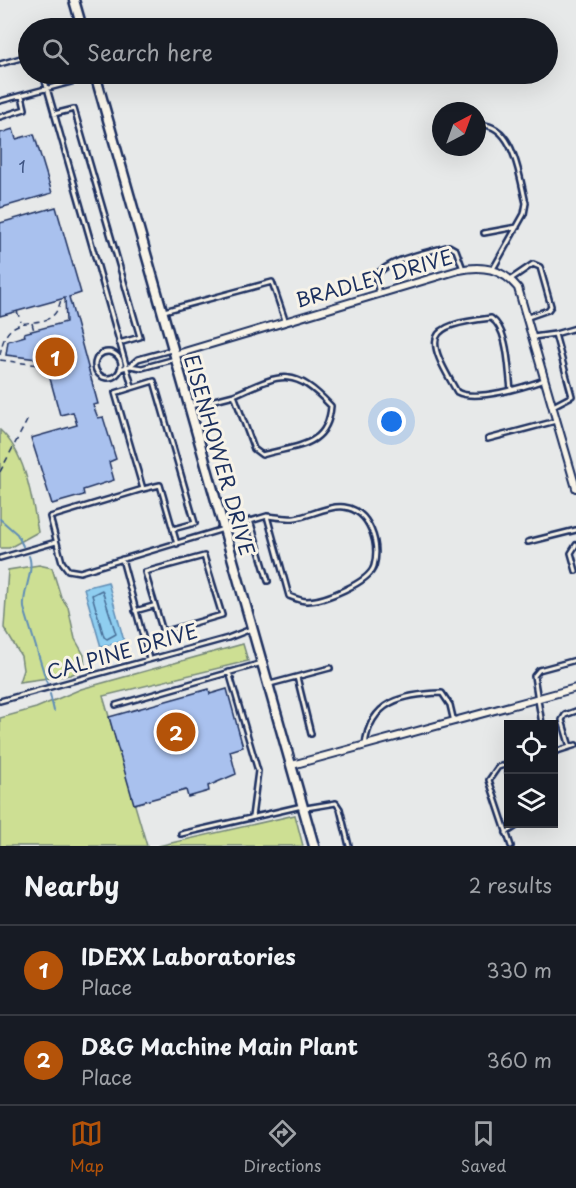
<!DOCTYPE html>
<style>
:root{--surface:#171b24;--page:#20242c;--text:#f1f3f6;--muted:#9ea1a6;--line:#363941;--accent:#b45309}
body{margin:0;font-family:"Playpen Sans",sans-serif;background:var(--page);color:var(--text)}
.controls{position:absolute;right:18px;bottom:18px;display:grid;overflow:hidden;border-radius:0px;box-shadow:0 6px 24px #0002}
.controls button{width:54px;height:54px;display:grid;place-items:center;padding:0;border:0;border-bottom:2px solid var(--line);background:var(--surface);color:var(--text);font:30px sans-serif}
.compass{position:absolute;left:432px;top:102px;width:54px;height:54px;border-radius:50%;background:var(--surface);box-shadow:0 6px 24px #0002;rotate:41deg}
.you{position:absolute;left:392px;top:422px;width:21px;height:21px;margin:-15px;border:4px solid #fff;border-radius:50%;background:#1a73e8;box-shadow:0 0 0 9px #1a73e833}
.badge{display:grid;place-items:center;width:39px;height:39px;border-radius:50%;background:var(--accent);color:#fff;font-size:20px;font-weight:700}
.pin{position:absolute;translate:-50% -50%;border:3px solid #fff;box-shadow:0 2px 6px #0006}
.list{margin:0;padding:0;list-style:none}
h2{display:flex;justify-content:space-between;align-items:center;height:78px;margin:0;padding:0 24px;font-size:26px}
h2 small{font-size:20px;font-weight:400;color:var(--muted)}
.list li{display:grid;grid-template-columns:39px 1fr auto;gap:18px;align-items:center;box-sizing:border-box;height:90px;padding:0 24px;border-top:2px solid var(--line)}
.list b{display:block;font-size:22px;white-space:nowrap}
.list p{margin:0;font-size:20px;white-space:nowrap;color:var(--muted)}
.list em{font-size:20px;font-style:normal;color:var(--muted)}
.icon{flex:none;width:33px;height:33px;fill:none;stroke:currentColor;stroke-width:2;stroke-linecap:round;stroke-linejoin:round}
.map{position:relative;flex:none;width:576px;height:846px;overflow:hidden}
.search{position:absolute;background:var(--surface);box-shadow:0 6px 24px #0002;left:18px;right:18px;top:18px;height:66px;display:flex;align-items:center;gap:15px;box-sizing:border-box;padding:0 21px;border-radius:33px;color:var(--muted);font-size:22px}
.sheet{height:258px;background:var(--surface)}
nav{display:flex;justify-content:space-around;align-items:center;box-sizing:border-box;height:84px;border-top:2px solid var(--line);background:var(--surface);font-size:16px;color:var(--muted)}
nav a{display:grid;justify-items:center;gap:3px}
nav .on{color:var(--accent)}
.map>svg:first-child{display:block}
</style>
<div class="map">
<svg width="576" height="846" viewBox="0 0 576 846">
<rect width="100%" height="100%" fill="#e7e9e9"/>
<filter id="ink" filterUnits="userSpaceOnUse"><feTurbulence type="fractalNoise" baseFrequency=".0167" numOctaves="2"/><feDisplacementMap in="SourceGraphic" scale="12" xChannelSelector="R" yChannelSelector="G"/><feConvolveMatrix kernelMatrix="1 2 1 2 8 2 1 2 1" color-interpolation-filters="sRGB"/></filter>
<g filter="url(#ink)">
<path fill="#cddf93" stroke="#748778" stroke-width="1.5" d="M 0,430 C 26,453 32,499 38,532 L 9,548 L 0,548 Z
M 39,565 L 52,568 L 61,597 L 68,607 L 75,639 L 84,655 L 85,669 L 70,675 L 19,682 L 23,670 L 21,656 L 4,628 L 8,570 Z
M 243,644 L 248,661 L 103,696 L 147,846 L 0,846 L 0,718 L 36,708 L 81,689 Z
M 295,815 L 303,846 L 158,846 Z"/>
<path fill="#8fcef0" stroke="#618eb6" stroke-width="1.5" d="M 108,582 L 124,641 L 101,647 L 84,588 Z"/>
<g fill="none" stroke-linecap="round" stroke-linejoin="round">
<path stroke="#496f98" stroke-width="1.5" d="M 102,590 L 116,634 L 107,639 L 104,637 L 92,595 Z"/>
<path stroke="#618eb6" stroke-width="2" d="M 0,519 L 17,534 L 23,546
M 29,556 C 35,572 22,591 24,608 L 47,683
M 50,694 L 54,711"/>
</g>
<path fill="#a9c1ee" stroke="#1b2f5e" stroke-width="1.5" d="M 13,129 L 16,139 L 34,134 L 52,193 L 0,208 L 0,133 Z
M 56,207 L 81,293 L 69,297 L 98,404 L 93,405 L 98,418 L 103,417 L 116,459 L 109,462 L 114,480 L 83,490 L 84,495 L 52,504 L 31,438 L 77,425 L 73,412 L 60,415 L 45,360 L 6,355 L 8,341 L 25,336 L 24,333 L 66,322 L 65,298 L 0,316 L 0,223 Z
M 209,689 L 210,694 L 227,689 L 243,747 L 230,751 L 236,774 L 208,786 L 209,791 L 188,797 L 186,790 L 134,804 L 109,717 Z"/>
<g fill="none" stroke-linecap="round" stroke-linejoin="round">
<g stroke="#1b2f5e" stroke-width="8">
<path id="lane" d="M 0,64 L 28,56
M 43,74 L 132,386
M 0,101 L 94,76
M 54,114 L 74,109 L 140,337 L 119,343
M 0,117 L 25,109 L 22,96
M 477,125 C 514,121 519,176 526,203 L 524,214 L 493,269
M 484,233 L 517,227
M 511,279 L 533,264 L 540,267 L 551,306 L 548,310 L 528,317
M 379,294 L 375,276 C 391,258 427,253 449,246 L 456,250 L 463,269
M 164,311 L 272,282 L 285,320
M 555,334 L 576,328
M 533,337 L 555,334 L 572,396 L 553,406
M95 365a13 13 0 1 1 26 0a13 13 0 1 1-26 0Z
M 130,366 L 142,368 L 175,359
M 120,369 L 130,366 L 138,359 L 171,350
M 511,389 C 508,369 509,330 491,318 C 423,326 425,337 457,392 C 476,402 524,387 544,380
M 191,406 L 234,395 L 254,449 L 262,455 C 296,445 328,448 331,406 C 293,366 281,374 234,395
M 488,439 L 556,421
M 143,489 L 160,485 L 177,544
M 250,520 L 268,581
M 173,529 L 195,523 L 154,381 L 115,393 L 143,489 L 50,517 L 62,562 L 68,570 L 80,572 L 267,516 C 276,517 286,519 295,518 C 310,516 329,505 344,507 C 370,510 380,544 374,566 C 369,583 323,601 307,601 C 301,601 294,598 289,596 L 267,516
M 528,542 L 576,530
M 576,545 L 571,553 L 576,571
M 204,556 L 222,615 L 163,632 L 145,572 Z
M 0,558 L 56,542
M 122,559 L 149,659
M 135,611 L 153,606
M 229,672 L 258,771 L 252,817
M 297,677 L 311,734
M 270,684 L 330,668
M 0,701 L 228,638 L 251,629
M 116,705 L 262,663
M 542,724 L 534,676 L 539,670 L 576,660
M 365,745 C 370,701 403,694 442,693 L 450,705 L 454,722
M 570,747 L 562,720 L 565,715 L 576,711
M 554,752 L 576,745
M 507,764 L 508,772
M 508,764 L 498,767 L 489,780 L 511,846
M 306,808 L 336,803 L 340,809 L 349,846
M 506,833 L 520,824
M 181,834 L 302,806"/>
</g>
<g stroke="#1b2f5e" stroke-width="10">
<path id="street" d="M 174,355 L 459,270 C 482,265 502,268 518,288 L 576,488
M 292,765 L 576,688"/>
</g>
<g stroke="#1b2f5e" stroke-width="13">
<path id="secondary" d="M 74,0 L 82,28
M 95,74 L 314,846"/>
</g>
<path stroke="#1b2f5e" stroke-width="1.5" stroke-dasharray="6 4.5" stroke-linecap="butt" d="M 17,311 L 21,322
M 32,323 L 34,331
M 0,355 C 8,299 52,343 61,299
M 0,360 L 46,366
M 0,472 L 29,417"/>
<use href="#lane" stroke="#f7f3e8" stroke-width="3"/>
<use href="#street" stroke="#f7f3e8" stroke-width="6"/>
<use href="#secondary" stroke="#f7f3e8" stroke-width="8"/>
</g>
</g>
<g text-anchor="middle" dominant-baseline="central" stroke-width="6" stroke-linejoin="round" paint-order="stroke">
<g font-size="16" fill="#3e5482">
<text x="22" y="166">1</text>
</g>
<g font-size="20" fill="#1b2f5e" stroke="#f7f3e8">
<text transform="translate(374 278) rotate(-16)">BRADLEY DRIVE</text>
<text transform="translate(220 455) rotate(74)">EISENHOWER DRIVE</text>
<text transform="translate(122 651) rotate(-16)">CALPINE DRIVE</text>
</g>
</g>
</svg>
<div class="controls">
<button><svg class="icon" aria-label="locate" viewBox="0 0 24 24"><circle cx="12" cy="12" r="6"/><path d="M12 2v4M12 18v4M2 12h4M18 12h4"/></svg></button>
<button><svg class="icon" aria-label="layers" viewBox="0 0 24 24"><path d="M12 4l9 5-9 5-9-5zM3 14l9 5 9-5"/></svg></button>
</div>
<svg class="compass" viewBox="-18 -18 36 36"><path d="M0-13l5 13h-10z" fill="#e53935"/><path d="M0 13l5-13h-10z" fill="#9ea1a6"/></svg>
<div class="you"></div>
<div class="pin badge" style="left:55px;top:357px">1</div>
<div class="pin badge" style="left:176px;top:732px">2</div>
<div class="search"><svg class="icon" aria-label="search" viewBox="0 0 24 24"><circle cx="10" cy="10" r="6"/><path d="M15 15l6 6"/></svg>Search here</div>
</div>
<section class="sheet">
<h2>Nearby<small>2 results</small></h2>
<ul class="list">
<li><span class="badge">1</span><div><b>IDEXX Laboratories</b><p>Place</p></div><em>330 m</em></li>
<li><span class="badge">2</span><div><b>D&amp;G Machine Main Plant</b><p>Place</p></div><em>360 m</em></li>
</ul>
</section>
<nav>
<a class="on"><svg class="icon" aria-label="map" viewBox="0 0 24 24"><path d="M3 6l6-2 6 2 6-2v14l-6 2-6-2-6 2zM9 4v14M15 6v14"/></svg>Map</a>
<a><svg class="icon" aria-label="directions" viewBox="0 0 24 24"><path d="M12 3l9 9-9 9-9-9zM9 14v-3h6M13 9l2 2-2 2"/></svg>Directions</a>
<a><svg class="icon" aria-label="saved" viewBox="0 0 24 24"><path d="M7 4h10v16l-5-4-5 4z"/></svg>Saved</a>
</nav>
